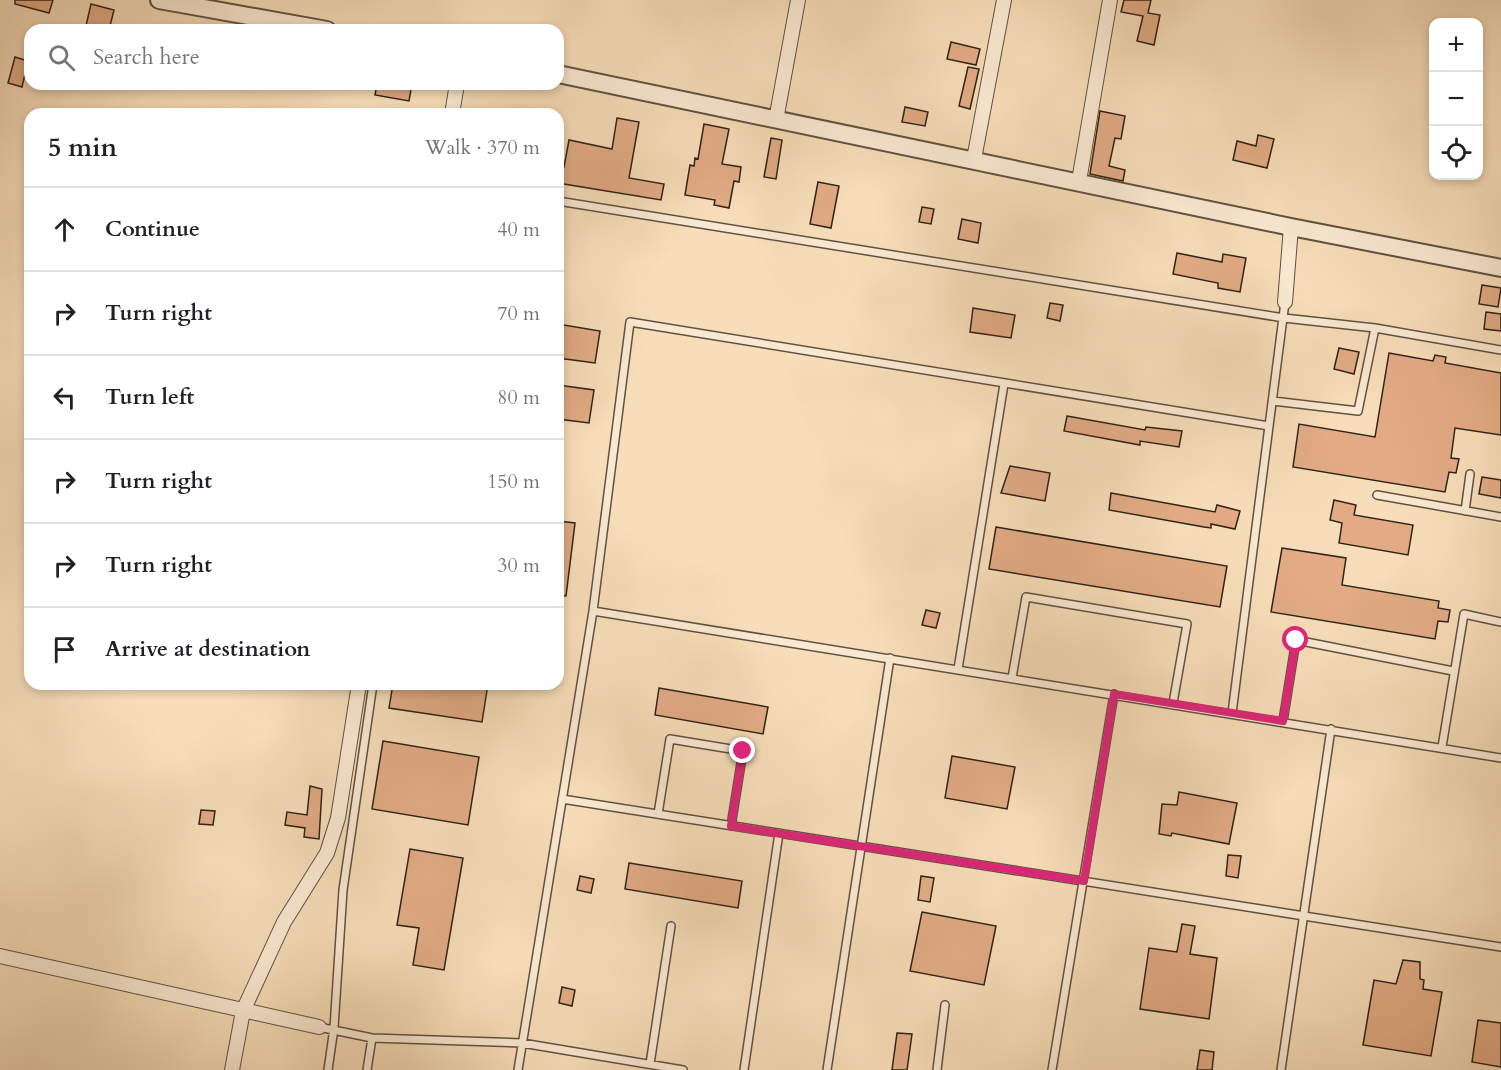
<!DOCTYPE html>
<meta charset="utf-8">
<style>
:root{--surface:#fff;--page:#f6f6f6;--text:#202124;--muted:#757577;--line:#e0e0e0}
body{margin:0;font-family:Cardo,serif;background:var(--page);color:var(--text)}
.controls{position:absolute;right:18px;top:18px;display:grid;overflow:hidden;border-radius:12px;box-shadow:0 3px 9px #0003}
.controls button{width:54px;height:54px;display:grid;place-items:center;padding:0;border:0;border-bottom:2px solid var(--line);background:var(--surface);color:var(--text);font:30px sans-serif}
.stop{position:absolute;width:18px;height:18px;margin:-14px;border:4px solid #db2777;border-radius:50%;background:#fff}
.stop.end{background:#db2777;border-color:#fff;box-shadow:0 2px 6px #0008}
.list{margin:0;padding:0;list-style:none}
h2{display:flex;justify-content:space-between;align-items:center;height:78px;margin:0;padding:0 24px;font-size:26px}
h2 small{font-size:20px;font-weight:400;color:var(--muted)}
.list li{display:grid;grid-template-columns:39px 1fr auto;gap:18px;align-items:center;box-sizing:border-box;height:84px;padding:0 24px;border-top:2px solid var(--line)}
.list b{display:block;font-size:22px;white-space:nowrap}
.list em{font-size:20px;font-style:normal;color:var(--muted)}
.icon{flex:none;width:33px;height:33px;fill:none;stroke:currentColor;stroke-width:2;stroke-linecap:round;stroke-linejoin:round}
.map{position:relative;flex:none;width:1501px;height:1070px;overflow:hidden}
.search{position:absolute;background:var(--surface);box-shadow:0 3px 9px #0003;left:24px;top:24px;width:540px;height:66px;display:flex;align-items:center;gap:15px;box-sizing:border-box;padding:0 21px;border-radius:18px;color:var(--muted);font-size:22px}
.panel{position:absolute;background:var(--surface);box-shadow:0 3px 9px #0003;left:24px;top:108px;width:540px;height:582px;border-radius:18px}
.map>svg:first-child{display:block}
</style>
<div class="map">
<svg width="1501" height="1070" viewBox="0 0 1501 1070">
<rect width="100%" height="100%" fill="#f7ddb9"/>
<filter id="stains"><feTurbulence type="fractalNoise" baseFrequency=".00333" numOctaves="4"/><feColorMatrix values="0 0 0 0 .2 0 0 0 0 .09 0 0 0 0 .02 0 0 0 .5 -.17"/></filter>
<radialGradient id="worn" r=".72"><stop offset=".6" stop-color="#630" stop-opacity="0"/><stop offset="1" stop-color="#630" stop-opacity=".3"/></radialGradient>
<path fill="#e2ab85" stroke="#2d2317" stroke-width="1.5" d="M 15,0 L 53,0 L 49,13 L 15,4 Z
M 1124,0 L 1151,0 L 1148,13 L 1160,15 L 1154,45 L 1137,41 L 1143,16 L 1121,12 Z
M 91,4 L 114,10 L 109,30 L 85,30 Z
M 951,42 L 980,49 L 976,65 L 947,59 Z
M 15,57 L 28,61 L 22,87 L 8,83 Z
M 968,67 L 979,69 L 970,109 L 959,106 Z
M 377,84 L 412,84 L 409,101 L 375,95 Z
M 905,107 L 928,112 L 925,126 L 902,122 Z
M 1100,111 L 1125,116 L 1121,139 L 1115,138 L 1109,166 L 1125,170 L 1123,181 L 1090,174 Z
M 617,118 L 639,122 L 629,178 L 664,184 L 661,200 L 558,183 L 558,166 L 564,167 L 569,140 L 612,149 Z
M 704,124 L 729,129 L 722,164 L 741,167 L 739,182 L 734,181 L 729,208 L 714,205 L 715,200 L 685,195 L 690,165 L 694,166 L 695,158 L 698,159 Z
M 1258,135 L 1274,139 L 1267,168 L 1233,160 L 1237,141 L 1256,146 Z
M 771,138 L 782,140 L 776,179 L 764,177 Z
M 818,182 L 839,186 L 831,228 L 810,224 Z
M 922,207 L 934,209 L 931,224 L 919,222 Z
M 962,219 L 981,223 L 978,243 L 958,239 Z
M 1177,253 L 1222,262 L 1223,254 L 1246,258 L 1240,292 L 1218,288 L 1218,283 L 1173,274 Z
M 1482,285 L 1501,288 L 1498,307 L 1479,304 Z
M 1050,303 L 1063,305 L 1060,321 L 1047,318 Z
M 973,308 L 1015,315 L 1011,338 L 970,332 Z
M 1486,312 L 1501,314 L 1501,331 L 1484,329 Z
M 558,324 L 600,331 L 595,363 L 558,358 Z
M 1339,348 L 1359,352 L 1354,374 L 1334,369 Z
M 1389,353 L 1433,361 L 1435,355 L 1446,357 L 1445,363 L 1501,373 L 1501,435 L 1455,428 L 1451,458 L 1459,459 L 1456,473 L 1449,472 L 1445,492 L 1293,467 L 1299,424 L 1375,437 Z
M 558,385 L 594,390 L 589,423 L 558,419 Z
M 1067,416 L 1145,430 L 1146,427 L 1182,431 L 1179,447 L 1140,441 L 1140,445 L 1064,431 Z
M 1010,466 L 1050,473 L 1045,501 L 1001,493 Z
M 1482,477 L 1501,480 L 1501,498 L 1479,494 Z
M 1111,493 L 1215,512 L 1217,505 L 1240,511 L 1235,529 L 1211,524 L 1211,528 L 1204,527 L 1109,510 Z
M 1334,500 L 1356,505 L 1354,515 L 1413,525 L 1408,555 L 1339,543 L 1342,523 L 1330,520 Z
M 558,521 L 575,523 L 566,596 L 558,595 Z
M 996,527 L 1227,566 L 1220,607 L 989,569 Z
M 1282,548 L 1346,558 L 1342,585 L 1439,601 L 1438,608 L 1450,610 L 1448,622 L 1438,621 L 1435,639 L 1271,612 Z
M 926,610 L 940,613 L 936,628 L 922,625 Z
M 393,684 L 488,684 L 482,722 L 389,708 Z
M 659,688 L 768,707 L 763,734 L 655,715 Z
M 383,741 L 479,757 L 468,825 L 372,809 Z
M 952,756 L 1015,767 L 1007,809 L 945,798 Z
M 310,786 L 322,789 L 319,839 L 304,837 L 305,828 L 285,825 L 287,812 L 307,815 Z
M 1179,792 L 1237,803 L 1229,844 L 1172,833 L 1171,836 L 1159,834 L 1162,804 L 1177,805 Z
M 201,810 L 215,811 L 213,825 L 199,824 Z
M 410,849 L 463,858 L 444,970 L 413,965 L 419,928 L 397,925 Z
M 1228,855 L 1241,856 L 1238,878 L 1226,876 Z
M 629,863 L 742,881 L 738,908 L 625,889 Z
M 580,876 L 594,879 L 591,893 L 577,890 Z
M 921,876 L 934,878 L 930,902 L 918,900 Z
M 922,912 L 996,926 L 984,985 L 910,971 Z
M 1182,924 L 1195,926 L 1190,954 L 1217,958 L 1209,1019 L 1140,1009 L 1149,948 L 1177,952 Z
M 1403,960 L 1420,962 L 1420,979 L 1424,980 L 1423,989 L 1442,992 L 1431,1056 L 1363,1045 L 1374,980 L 1396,984 Z
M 562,987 L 575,990 L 572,1006 L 559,1003 Z
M 1478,1020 L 1501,1023 L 1501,1067 L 1472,1062 Z
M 897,1033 L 912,1034 L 907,1070 L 892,1070 Z
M 1200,1050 L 1214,1052 L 1212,1070 L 1197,1070 Z"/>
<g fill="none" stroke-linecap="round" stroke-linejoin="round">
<g stroke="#605240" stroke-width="10">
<path id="service" d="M 558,201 L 1284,318 L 1375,328 L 1501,350
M 1273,401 L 1358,411 L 1375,328
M 1377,495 L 1501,517
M 1465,511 L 1470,474
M 593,611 L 1501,758
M 958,669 L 1004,384
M 1012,678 L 1026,597 L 1187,624 L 1173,703
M 1232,713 L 1285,302
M 1283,721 L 1296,640 L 1453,671
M 1442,747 L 1464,614 L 1501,622
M 562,799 L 1501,947
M 658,814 L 670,739 L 743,751 L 731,826
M 319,1027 L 372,1038 L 522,1043 L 683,1070
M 650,1064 L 671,926
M 328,1070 L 334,1028 L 343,890 L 373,684
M 367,1070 L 372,1038
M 518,1070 L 593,611 L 630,322 L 1269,426
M 744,1070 L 779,833
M 827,1070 L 890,658
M 937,1070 L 945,1005
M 1052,1070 L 1114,694
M 1281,1070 L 1331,729"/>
</g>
<g stroke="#605240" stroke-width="16">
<path id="minor" d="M 452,114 L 457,84
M 776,120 L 798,0
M 974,159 L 1004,0
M 1079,181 L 1110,0
M 1285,302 L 1291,227
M 0,956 L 319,1027
M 232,1070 L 243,1011 L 284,922 L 327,853 L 338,818 L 359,684"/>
</g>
<g stroke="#605240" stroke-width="20">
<path id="tertiary" d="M 159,0 L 327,30
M 558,74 L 1291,227 L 1501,268"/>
</g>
<use href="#service" stroke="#fae9d2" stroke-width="7"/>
<use href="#minor" stroke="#fae9d2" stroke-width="14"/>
<use href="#tertiary" stroke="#fae9d2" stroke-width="16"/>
</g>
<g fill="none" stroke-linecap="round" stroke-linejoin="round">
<path stroke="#db2777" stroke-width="8" d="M 743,751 L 731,826 L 1084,881 L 1114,694 L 1283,721 L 1296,640"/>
</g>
<rect width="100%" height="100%" filter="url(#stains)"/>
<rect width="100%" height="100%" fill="url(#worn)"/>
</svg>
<div class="controls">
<button>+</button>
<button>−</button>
<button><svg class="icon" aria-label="locate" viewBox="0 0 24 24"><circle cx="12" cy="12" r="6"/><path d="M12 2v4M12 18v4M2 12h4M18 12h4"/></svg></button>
</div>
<div class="stop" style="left:1296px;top:640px"></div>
<div class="stop end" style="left:743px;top:751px"></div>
<div class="search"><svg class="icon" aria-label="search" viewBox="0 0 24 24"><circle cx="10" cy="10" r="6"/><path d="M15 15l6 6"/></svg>Search here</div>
<section class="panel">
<h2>5 min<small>Walk · 370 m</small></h2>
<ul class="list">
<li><svg class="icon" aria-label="ahead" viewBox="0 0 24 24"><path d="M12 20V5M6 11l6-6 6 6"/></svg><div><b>Continue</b></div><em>40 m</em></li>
<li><svg class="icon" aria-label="right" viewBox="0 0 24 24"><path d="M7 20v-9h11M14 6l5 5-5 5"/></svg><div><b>Turn right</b></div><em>70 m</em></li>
<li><svg class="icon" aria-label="left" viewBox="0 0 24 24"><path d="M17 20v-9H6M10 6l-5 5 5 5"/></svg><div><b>Turn left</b></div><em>80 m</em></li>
<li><svg class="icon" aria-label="right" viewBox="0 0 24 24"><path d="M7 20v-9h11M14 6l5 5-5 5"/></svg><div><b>Turn right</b></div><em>150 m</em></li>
<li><svg class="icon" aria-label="right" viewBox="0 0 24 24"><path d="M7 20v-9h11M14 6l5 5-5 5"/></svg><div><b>Turn right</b></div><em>30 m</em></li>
<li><svg class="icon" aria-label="arrive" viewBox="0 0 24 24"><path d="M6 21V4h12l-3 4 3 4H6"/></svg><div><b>Arrive at destination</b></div></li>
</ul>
</section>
</div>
